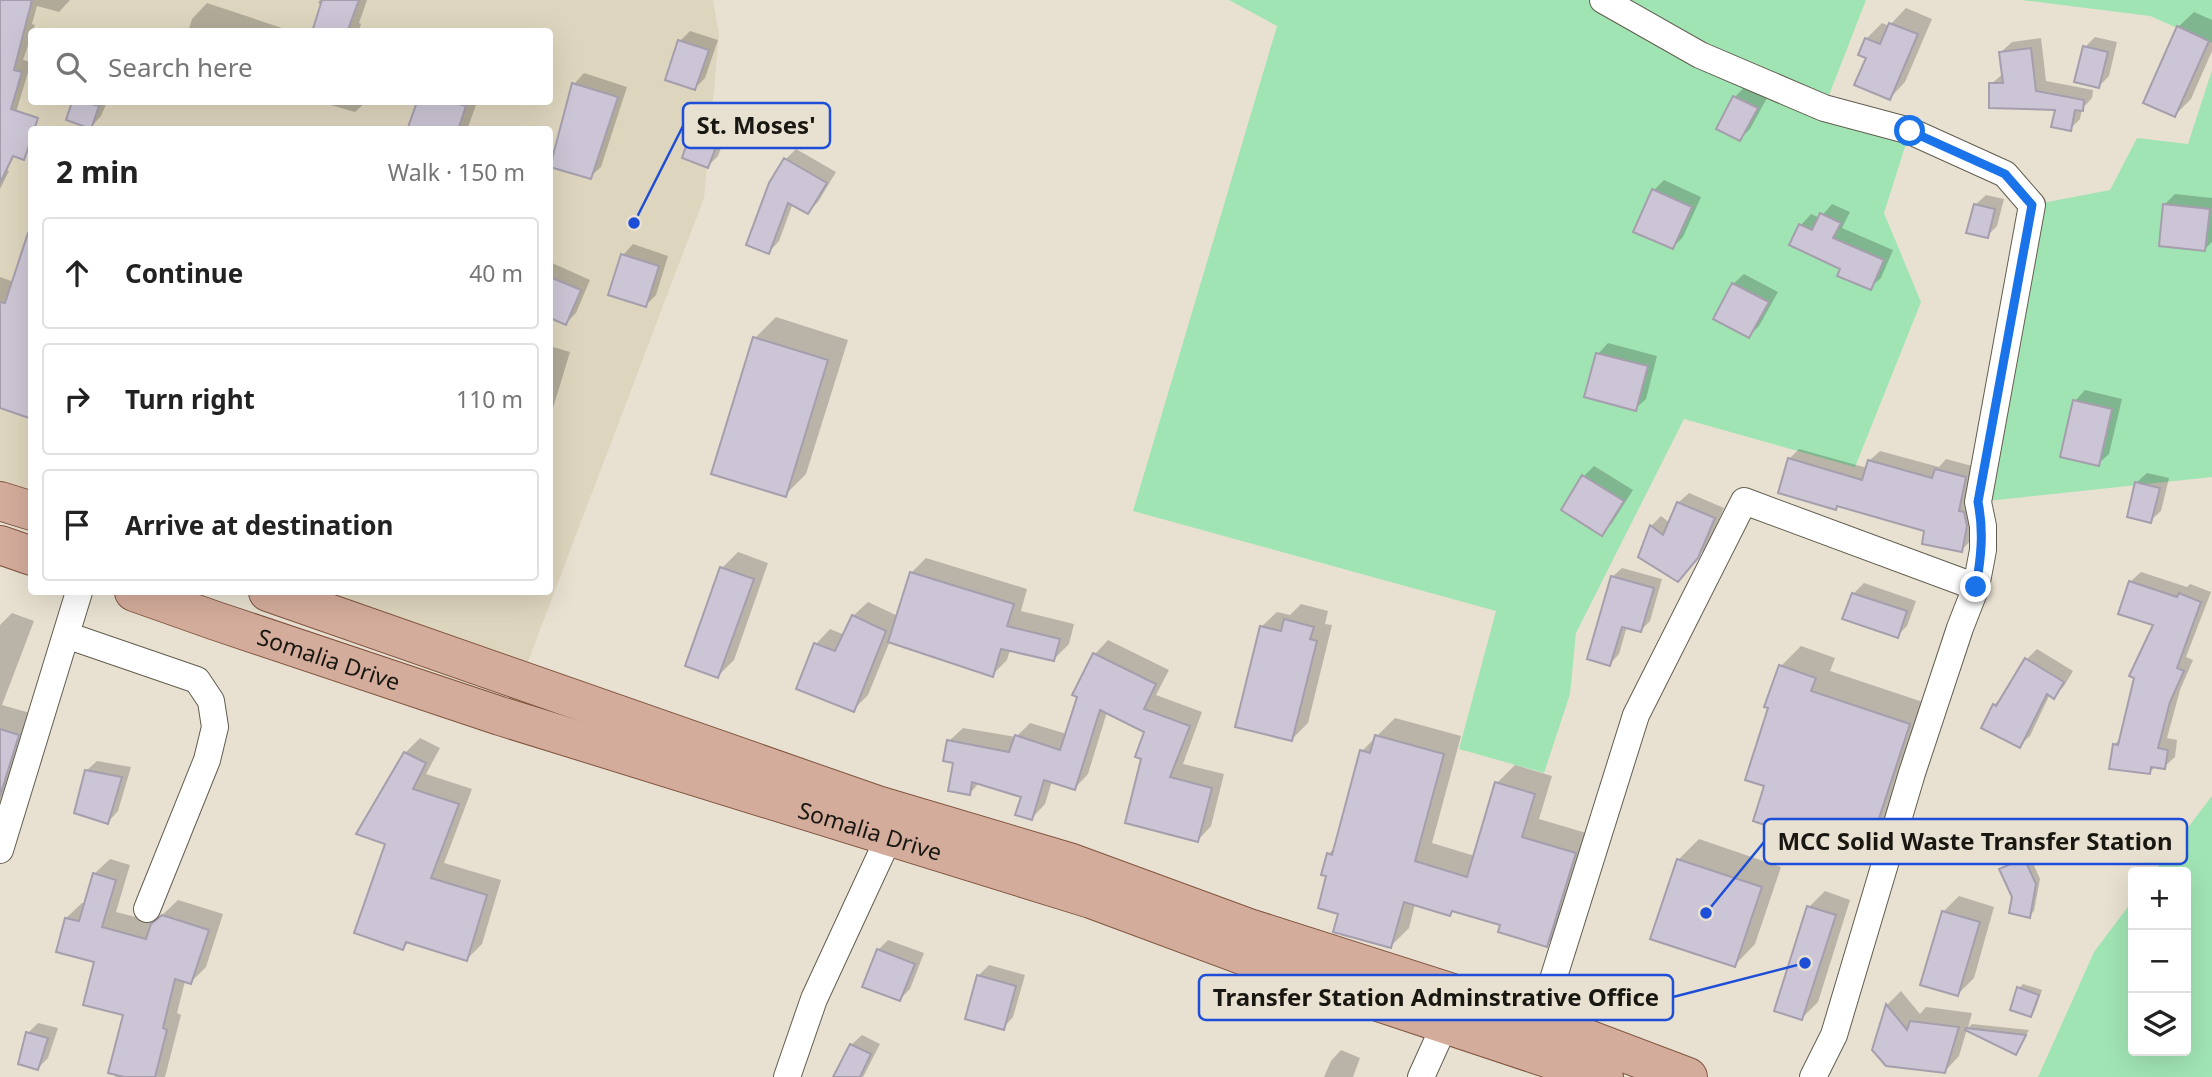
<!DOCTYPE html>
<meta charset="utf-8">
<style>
:root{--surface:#fff;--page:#f2f2f2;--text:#222;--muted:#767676;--line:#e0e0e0}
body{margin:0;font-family:"Noto Sans",sans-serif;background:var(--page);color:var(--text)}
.controls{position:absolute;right:21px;bottom:21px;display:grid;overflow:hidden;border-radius:7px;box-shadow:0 7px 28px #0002}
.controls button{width:63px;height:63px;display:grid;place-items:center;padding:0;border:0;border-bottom:2px solid var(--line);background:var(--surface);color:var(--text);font:35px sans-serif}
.stop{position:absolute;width:21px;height:21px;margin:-16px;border:5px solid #1a73e8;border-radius:50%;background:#fff}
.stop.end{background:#1a73e8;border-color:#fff;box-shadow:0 2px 7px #0008}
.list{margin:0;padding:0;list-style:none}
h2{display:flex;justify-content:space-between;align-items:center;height:91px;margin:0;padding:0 28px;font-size:30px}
h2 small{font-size:23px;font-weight:400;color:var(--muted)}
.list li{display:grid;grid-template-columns:46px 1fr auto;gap:21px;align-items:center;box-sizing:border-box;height:112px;margin:0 14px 14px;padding:0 14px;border:2px solid var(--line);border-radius:7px}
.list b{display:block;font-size:26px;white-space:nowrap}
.list em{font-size:23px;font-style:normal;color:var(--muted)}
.icon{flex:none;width:38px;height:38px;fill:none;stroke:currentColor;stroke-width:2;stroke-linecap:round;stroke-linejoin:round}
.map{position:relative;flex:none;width:2212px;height:1077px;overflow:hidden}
.search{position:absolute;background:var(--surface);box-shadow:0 7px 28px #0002;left:28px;top:28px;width:525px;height:77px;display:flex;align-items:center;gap:18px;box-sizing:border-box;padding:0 24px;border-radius:7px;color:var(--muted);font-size:26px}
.panel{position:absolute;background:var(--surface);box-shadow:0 7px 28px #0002;left:28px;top:126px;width:525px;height:469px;border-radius:7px}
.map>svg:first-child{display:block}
</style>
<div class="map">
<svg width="2212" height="1077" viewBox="0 0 2212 1077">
<rect width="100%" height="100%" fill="#e8e1d1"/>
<path fill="#ded5be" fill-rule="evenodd" d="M 0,0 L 713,0 L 719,35 L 704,198 L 521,680 L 268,592 L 550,592 L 550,130 L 32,130 L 31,511 L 0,500 ZM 32,32 L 550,32 L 550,102 L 32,102 Z"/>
<path fill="#a1e4b3" d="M 1229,0 L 1866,0 L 1824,108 L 1910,131 L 1884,213 L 1921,302 L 1855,467 L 1684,419 L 1576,633 L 1570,694 L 1544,773 L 1459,749 L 1496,611 L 1133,511 L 1277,26 Z
M 2021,0 L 2212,0 L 2212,43 L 2150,16 Z
M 2212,70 L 2212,477 L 1978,502 L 2032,205 L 2110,190 L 2137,138 L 2188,144 Z
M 2212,796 L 2212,1077 L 2038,1077 L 2094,952 L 2133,900 L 2133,1051 L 2186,1051 L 2186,872 L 2154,872 Z"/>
<path fill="#0003" d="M 0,0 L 70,0 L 59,12 L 37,6 L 32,24 L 35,25 L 23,60 L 31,62 L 12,126 L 0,136 Z
M 320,0 L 367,0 L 359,23 L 361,24 L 358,32 L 314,32 L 323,5 L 318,3 Z
M 207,3 L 294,32 L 188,32 L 192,19 Z
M 1906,8 L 1932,19 L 1905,82 L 1890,98 L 1868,57 L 1866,39 L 1882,23 L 1889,26 Z
M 2194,12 L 2212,20 L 2212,51 L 2191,99 L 2175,115 L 2178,27 Z
M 690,31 L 718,40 L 705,78 L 695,88 L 680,41 Z
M 2095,37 L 2117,42 L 2109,76 L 2099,86 L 2085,47 Z
M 2041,38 L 2046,81 L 2093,90 L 2092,98 L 2082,109 L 2080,119 L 2070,129 L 2057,108 L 1991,84 L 2004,73 L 2001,52 L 2012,42 Z
M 584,73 L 627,87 L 601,167 L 590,177 L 567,116 L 563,116 L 574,84 Z
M 1745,86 L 1767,98 L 1750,129 L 1740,139 L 1718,128 L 1735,97 Z
M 74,102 L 107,102 L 101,116 L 91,127 L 68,119 Z
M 320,102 L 366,102 L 355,112 Z
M 418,102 L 477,102 L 467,130 L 409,130 Z
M 705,116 L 730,125 L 718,156 L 708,166 L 684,157 L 695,127 Z
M 796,149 L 836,172 L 818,202 L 808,212 L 793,203 L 779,241 L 769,252 L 786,159 Z
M 0,167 L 9,171 L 0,189 Z
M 1664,180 L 1701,197 L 1683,237 L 1673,247 L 1654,190 Z
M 2175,194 L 2212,198 L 2212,242 L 2205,249 L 2165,204 Z
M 1986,195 L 2004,199 L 1997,226 L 1987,236 L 1975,205 Z
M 1832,204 L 1850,212 L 1842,228 L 1893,250 L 1881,278 L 1870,288 L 1842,268 L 1792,244 L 1801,225 L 1811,214 L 1820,218 Z
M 633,244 L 668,256 L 656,295 L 646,305 L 623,255 Z
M 550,262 L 590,280 L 576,313 L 566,323 L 550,316 Z
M 1744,274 L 1778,292 L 1759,326 L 1749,336 L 1733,284 Z
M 0,277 L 14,282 L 0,407 Z
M 776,317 L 848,340 L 806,474 L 785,495 L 755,338 Z
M 1608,343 L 1657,356 L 1646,399 L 1635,409 L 1598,354 Z
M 550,346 L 570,352 L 550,418 Z
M 2085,390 L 2122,399 L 2109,454 L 2098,464 L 2075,401 Z
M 1799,449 L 1867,468 L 1869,461 L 1880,451 L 1939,467 L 1946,459 L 1976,467 L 1971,540 L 1961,551 L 1926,529 L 1839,505 L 1836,508 L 1789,459 Z
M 1594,466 L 1633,490 L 1612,523 L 1602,534 L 1584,476 Z
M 2147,473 L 2169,478 L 2161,511 L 2150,521 L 2136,483 Z
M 1689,493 L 1724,508 L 1707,546 L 1688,569 L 1640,557 L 1651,526 L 1661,516 L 1670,523 L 1678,503 Z
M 738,552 L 768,563 L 734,660 L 718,676 L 722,568 Z
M 926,558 L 1027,589 L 1021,611 L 1074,624 L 1069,644 L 1054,659 L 1010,650 L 1007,660 L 992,675 L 890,641 L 868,695 L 853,710 L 816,644 L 830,629 L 845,635 L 853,616 L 868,602 L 898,616 L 911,573 Z
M 1622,568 L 1662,579 L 1650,621 L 1641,630 L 1627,626 L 1619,654 L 1610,664 L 1612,577 Z
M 2141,572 L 2187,587 L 2190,584 L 2211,592 L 2186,657 L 2193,660 L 2180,690 L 2167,738 L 2177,740 L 2175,757 L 2164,767 L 2156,766 L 2149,773 L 2114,745 L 2122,737 L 2155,624 L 2130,582 Z
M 1864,583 L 1916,601 L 1907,626 L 1897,636 L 1853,594 Z
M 1301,604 L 1328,611 L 1325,624 L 1332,625 L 1308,723 L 1292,739 L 1261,627 L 1277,612 L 1290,615 Z
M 12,613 L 34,621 L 2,705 L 37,715 L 0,856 L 0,625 Z
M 1108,640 L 1169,670 L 1156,695 L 1202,712 L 1183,764 L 1224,774 L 1211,826 L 1198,840 L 1143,758 L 1146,731 L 1107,712 L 1088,774 L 1075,788 L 1052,781 L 1045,804 L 1032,818 L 1023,796 L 980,782 L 970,793 L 955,761 L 949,741 L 963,728 L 1016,737 L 1030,723 L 1067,734 L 1095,654 Z
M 1801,646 L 1835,658 L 1830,671 L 1929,704 L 1886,837 L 1866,856 L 1767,785 L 1781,666 Z
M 2037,649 L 2073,671 L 2064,686 L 2054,696 L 2050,694 L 2030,736 L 2019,746 L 1994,705 L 2005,694 L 2027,659 Z
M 1395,718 L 1461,736 L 1432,843 L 1475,856 L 1497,783 L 1515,765 L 1552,776 L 1539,819 L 1593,835 L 1564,927 L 1546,945 L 1502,924 L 1454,909 L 1449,914 L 1415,904 L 1409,928 L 1391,946 L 1340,912 L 1328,875 L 1328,854 L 1336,847 L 1362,751 Z
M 420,738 L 440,748 L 426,774 L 472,789 L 444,863 L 501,880 L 482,944 L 467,959 L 409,942 L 403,948 L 387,843 L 405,753 Z
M 97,761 L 131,767 L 118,811 L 108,822 L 86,771 Z
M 1699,839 L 1781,867 L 1755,944 L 1735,965 L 1678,860 Z
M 2029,854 L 2040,879 L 2034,911 L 2029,916 L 2014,897 L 2001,869 L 2006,865 Z
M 110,859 L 130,865 L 116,912 L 155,922 L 178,900 L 223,914 L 206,967 L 191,982 L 185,981 L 177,1013 L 181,1015 L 165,1077 L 115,1077 L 125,1013 L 96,960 L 66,918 L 82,903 L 86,904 L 94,874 Z
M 1825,891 L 1850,900 L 1818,1002 L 1802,1018 L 1809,907 Z
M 1959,896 L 1994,907 L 1974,978 L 1958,994 L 1943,912 Z
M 888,940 L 924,953 L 910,989 L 900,999 L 878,950 Z
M 989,965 L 1025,975 L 1013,1017 L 1003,1028 L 978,976 Z
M 2023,984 L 2042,990 L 2035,1010 L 2031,1015 L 2019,988 Z
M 1901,991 L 1920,1014 L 1926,1007 L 1972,1013 L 1968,1028 L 1972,1024 L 2029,1030 L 2015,1053 L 1967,1029 L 1959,1056 L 1945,1071 L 1874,1050 L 1887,1005 Z
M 38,1023 L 58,1028 L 48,1058 L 38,1068 L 28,1033 Z
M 862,1035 L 880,1044 L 863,1077 L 835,1077 L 851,1045 Z
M 1341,1050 L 1360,1058 L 1353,1077 L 1324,1077 L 1331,1061 Z"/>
<path fill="#ccc5d5" stroke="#a59ead" stroke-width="2" d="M 0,0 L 32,0 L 14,70 L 22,72 L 11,109 L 38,118 L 34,130 L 32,130 L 32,137 L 24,160 L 13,156 L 0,183 Z
M 322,0 L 359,0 L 347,32 L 312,32 Z
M 1889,23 L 1918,34 L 1890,100 L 1854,85 L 1866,58 L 1858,55 L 1865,38 L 1880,44 Z
M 2177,26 L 2209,41 L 2175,117 L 2143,103 Z
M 678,40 L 709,50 L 695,90 L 665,80 Z
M 2083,46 L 2108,52 L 2099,88 L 2074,82 Z
M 2031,48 L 2036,91 L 2084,100 L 2083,111 L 2075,110 L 2071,131 L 2051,127 L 2055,110 L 1989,108 L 1989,83 L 2003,83 L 1999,52 Z
M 572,83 L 618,97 L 591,179 L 550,167 Z
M 1733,96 L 1758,108 L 1740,141 L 1716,129 Z
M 72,102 L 84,102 L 99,106 L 91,129 L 66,120 Z
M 417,102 L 452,102 L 466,106 L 458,130 L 407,130 Z
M 693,126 L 720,136 L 708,168 L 682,158 Z
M 784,158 L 827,183 L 808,214 L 788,203 L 769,254 L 746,245 L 769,183 Z
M 1652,189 L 1692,207 L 1673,249 L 1633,232 Z
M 1974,204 L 1995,209 L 1988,238 L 1966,233 Z
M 2163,204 L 2210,209 L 2205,251 L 2159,246 Z
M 1820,213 L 1841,223 L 1833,238 L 1884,260 L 1871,290 L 1837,276 L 1840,269 L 1789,245 L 1799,224 L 1812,230 Z
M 28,233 L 32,234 L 32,419 L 0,408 L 0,302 L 5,303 Z
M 621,254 L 659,266 L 646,307 L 608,295 Z
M 550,277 L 581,290 L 566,325 L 550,318 Z
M 1732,283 L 1769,302 L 1749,338 L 1713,319 Z
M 753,337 L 828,360 L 786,497 L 711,474 Z
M 1596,353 L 1648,366 L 1636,411 L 1584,397 Z
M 2073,400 L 2112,409 L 2099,466 L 2060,457 Z
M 1788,458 L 1862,480 L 1868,460 L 1932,478 L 1935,469 L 1966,477 L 1959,511 L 1964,512 L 1967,526 L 1962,552 L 1922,544 L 1924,531 L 1837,506 L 1836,510 L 1778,493 Z
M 1582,475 L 1624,501 L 1602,536 L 1561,510 Z
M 2135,482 L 2160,488 L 2151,523 L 2127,517 Z
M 1677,502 L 1715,518 L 1698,558 L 1678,582 L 1638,557 L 1650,525 L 1663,535 Z
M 720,567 L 754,579 L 718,678 L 685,666 Z
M 910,572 L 1014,604 L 1007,626 L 1060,639 L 1054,661 L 1001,649 L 993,677 L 888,642 Z
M 1611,576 L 1654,588 L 1641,632 L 1622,627 L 1610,666 L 1587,659 Z
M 2129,581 L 2177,597 L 2179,593 L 2201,602 L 2177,668 L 2184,671 L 2170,702 L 2158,748 L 2168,750 L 2165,769 L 2151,767 L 2150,774 L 2109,769 L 2113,744 L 2118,745 L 2134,678 L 2129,676 L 2153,625 L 2118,614 Z
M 1852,593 L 1907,611 L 1898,638 L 1842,619 Z
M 852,615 L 886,631 L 854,712 L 796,689 L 814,643 L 835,651 Z
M 1284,619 L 1314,627 L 1310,639 L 1317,641 L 1292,741 L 1235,727 L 1260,626 L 1281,631 Z
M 1093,653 L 1156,684 L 1144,709 L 1190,726 L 1170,777 L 1212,788 L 1198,842 L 1125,823 L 1141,759 L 1135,757 L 1144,732 L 1100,710 L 1075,790 L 1044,780 L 1032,820 L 1015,815 L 1021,797 L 972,782 L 970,795 L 948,791 L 953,763 L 943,761 L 947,740 L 1009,752 L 1015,735 L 1060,750 L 1077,697 L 1072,695 Z
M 2025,658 L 2064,682 L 2054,699 L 2047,694 L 2020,748 L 1981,728 L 1993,704 L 1996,706 Z
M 1779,665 L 1816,678 L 1811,691 L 1910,724 L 1866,858 L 1753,821 L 1764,786 L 1745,780 L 1768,708 L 1764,707 Z
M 0,729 L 19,735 L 0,796 Z
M 1375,735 L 1444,754 L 1415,861 L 1467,877 L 1495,782 L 1535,794 L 1522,837 L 1576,853 L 1547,947 L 1498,932 L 1500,925 L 1452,911 L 1450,916 L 1404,902 L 1391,948 L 1333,932 L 1338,914 L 1318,908 L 1326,876 L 1321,875 L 1327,853 L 1332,855 L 1360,750 L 1370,753 Z
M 404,752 L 426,763 L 413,789 L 459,804 L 431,878 L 487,895 L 467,961 L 406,942 L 403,950 L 354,933 L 385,844 L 356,834 Z
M 85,770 L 122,777 L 108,824 L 74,813 Z
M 2024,858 L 2036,884 L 2030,918 L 2009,913 L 2012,897 L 1999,869 Z
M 1677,859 L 1762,887 L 1735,967 L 1650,939 Z
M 93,873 L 116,880 L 102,927 L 146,939 L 151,924 L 162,915 L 209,930 L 191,984 L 175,979 L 163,1028 L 167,1030 L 155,1077 L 124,1077 L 108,1073 L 123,1015 L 83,1005 L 94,962 L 56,952 L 65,918 L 79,921 Z
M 1807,906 L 1836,915 L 1802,1020 L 1774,1011 Z
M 1942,911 L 1980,922 L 1958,996 L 1920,985 Z
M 877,949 L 915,964 L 900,1001 L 862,987 Z
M 977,975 L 1016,986 L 1004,1030 L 965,1019 Z
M 2017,987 L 2039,995 L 2031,1017 L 2010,1010 Z
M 1886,1004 L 1907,1030 L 1910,1021 L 1959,1027 L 1945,1073 L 1886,1066 L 1872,1050 Z
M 1966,1028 L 2026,1035 L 2016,1055 L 1965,1030 Z
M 26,1032 L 48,1038 L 38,1070 L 18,1064 Z
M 850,1044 L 871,1054 L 860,1077 L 833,1077 Z"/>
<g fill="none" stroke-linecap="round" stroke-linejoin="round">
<g stroke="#625d4f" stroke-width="28">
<path id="minor" d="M 1603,0 L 1700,55 L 1824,108 L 1910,131 L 2005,174 L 2032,205 L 1978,502 L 1983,526 L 1983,550 L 1976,587 L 1960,628 L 1912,773 L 1834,1035 L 1813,1077
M 66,635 L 197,680 L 211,701 L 215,727 L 207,760 L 147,909
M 0,850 L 79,592
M 1540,1021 L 1636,715 L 1744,501 L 1976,587
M 787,1077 L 814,999 L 889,837
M 1421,1077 L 1445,1024"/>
</g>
<g stroke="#80543f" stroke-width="40">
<g id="primary">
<path d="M 0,501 L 32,511"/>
<path d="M 0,545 L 32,556"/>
<path id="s1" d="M 134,592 L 216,621 L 500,716 L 1091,899 L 1282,970 L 1604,1077"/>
<path d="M 268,592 L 877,805 L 1072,863 L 1249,928 L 1540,1021 L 1688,1077"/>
</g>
</g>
<use href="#minor" stroke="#fff" stroke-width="26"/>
<use href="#primary" stroke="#d4ac9b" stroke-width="38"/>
</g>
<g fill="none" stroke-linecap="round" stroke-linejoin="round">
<path stroke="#1a73e8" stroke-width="9" d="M 1910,131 L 2005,174 L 2032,205 L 1978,502 C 1984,532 1981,557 1976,587"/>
</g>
<g text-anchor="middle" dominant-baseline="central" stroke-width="5" stroke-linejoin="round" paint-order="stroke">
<g font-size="23" fill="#191711" stroke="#e8e1d1">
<text stroke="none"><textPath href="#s1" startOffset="206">Somalia Drive</textPath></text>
<text stroke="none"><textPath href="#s1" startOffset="774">Somalia Drive</textPath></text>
</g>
</g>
<path fill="none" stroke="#1d4ed8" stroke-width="2.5" d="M634 223L683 126M1706 913L1764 842M1805 963L1673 997"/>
<g fill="#1d4ed8" stroke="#e8e1d1" stroke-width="2.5">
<circle cx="634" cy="223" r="7"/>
<circle cx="1706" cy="913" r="7"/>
<circle cx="1805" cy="963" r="7"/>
</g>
<g fill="#e8e1d1" stroke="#1d4ed8" stroke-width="2.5">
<rect x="683" y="103" width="147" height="45" rx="7"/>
<rect x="1764" y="819" width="423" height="45" rx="7"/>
<rect x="1199" y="975" width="474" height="45" rx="7"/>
</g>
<g font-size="24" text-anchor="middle" font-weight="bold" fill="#191711">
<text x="756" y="134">St. Moses'</text>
<text x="1975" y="850">MCC Solid Waste Transfer Station</text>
<text x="1436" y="1006">Transfer Station Adminstrative Office</text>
</g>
</svg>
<div class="controls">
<button>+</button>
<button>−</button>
<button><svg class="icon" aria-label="layers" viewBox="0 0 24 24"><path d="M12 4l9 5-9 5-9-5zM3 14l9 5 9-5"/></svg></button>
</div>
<div class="stop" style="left:1910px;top:131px"></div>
<div class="stop end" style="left:1976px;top:587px"></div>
<div class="search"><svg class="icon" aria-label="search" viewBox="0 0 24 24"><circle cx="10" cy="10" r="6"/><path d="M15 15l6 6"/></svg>Search here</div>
<section class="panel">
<h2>2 min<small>Walk · 150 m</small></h2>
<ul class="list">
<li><svg class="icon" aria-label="ahead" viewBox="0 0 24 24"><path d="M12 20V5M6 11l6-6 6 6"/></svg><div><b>Continue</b></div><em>40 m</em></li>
<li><svg class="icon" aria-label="right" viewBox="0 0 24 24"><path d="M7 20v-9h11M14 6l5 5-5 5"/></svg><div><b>Turn right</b></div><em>110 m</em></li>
<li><svg class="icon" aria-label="arrive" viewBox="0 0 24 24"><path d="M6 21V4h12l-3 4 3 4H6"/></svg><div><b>Arrive at destination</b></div></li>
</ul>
</section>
</div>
